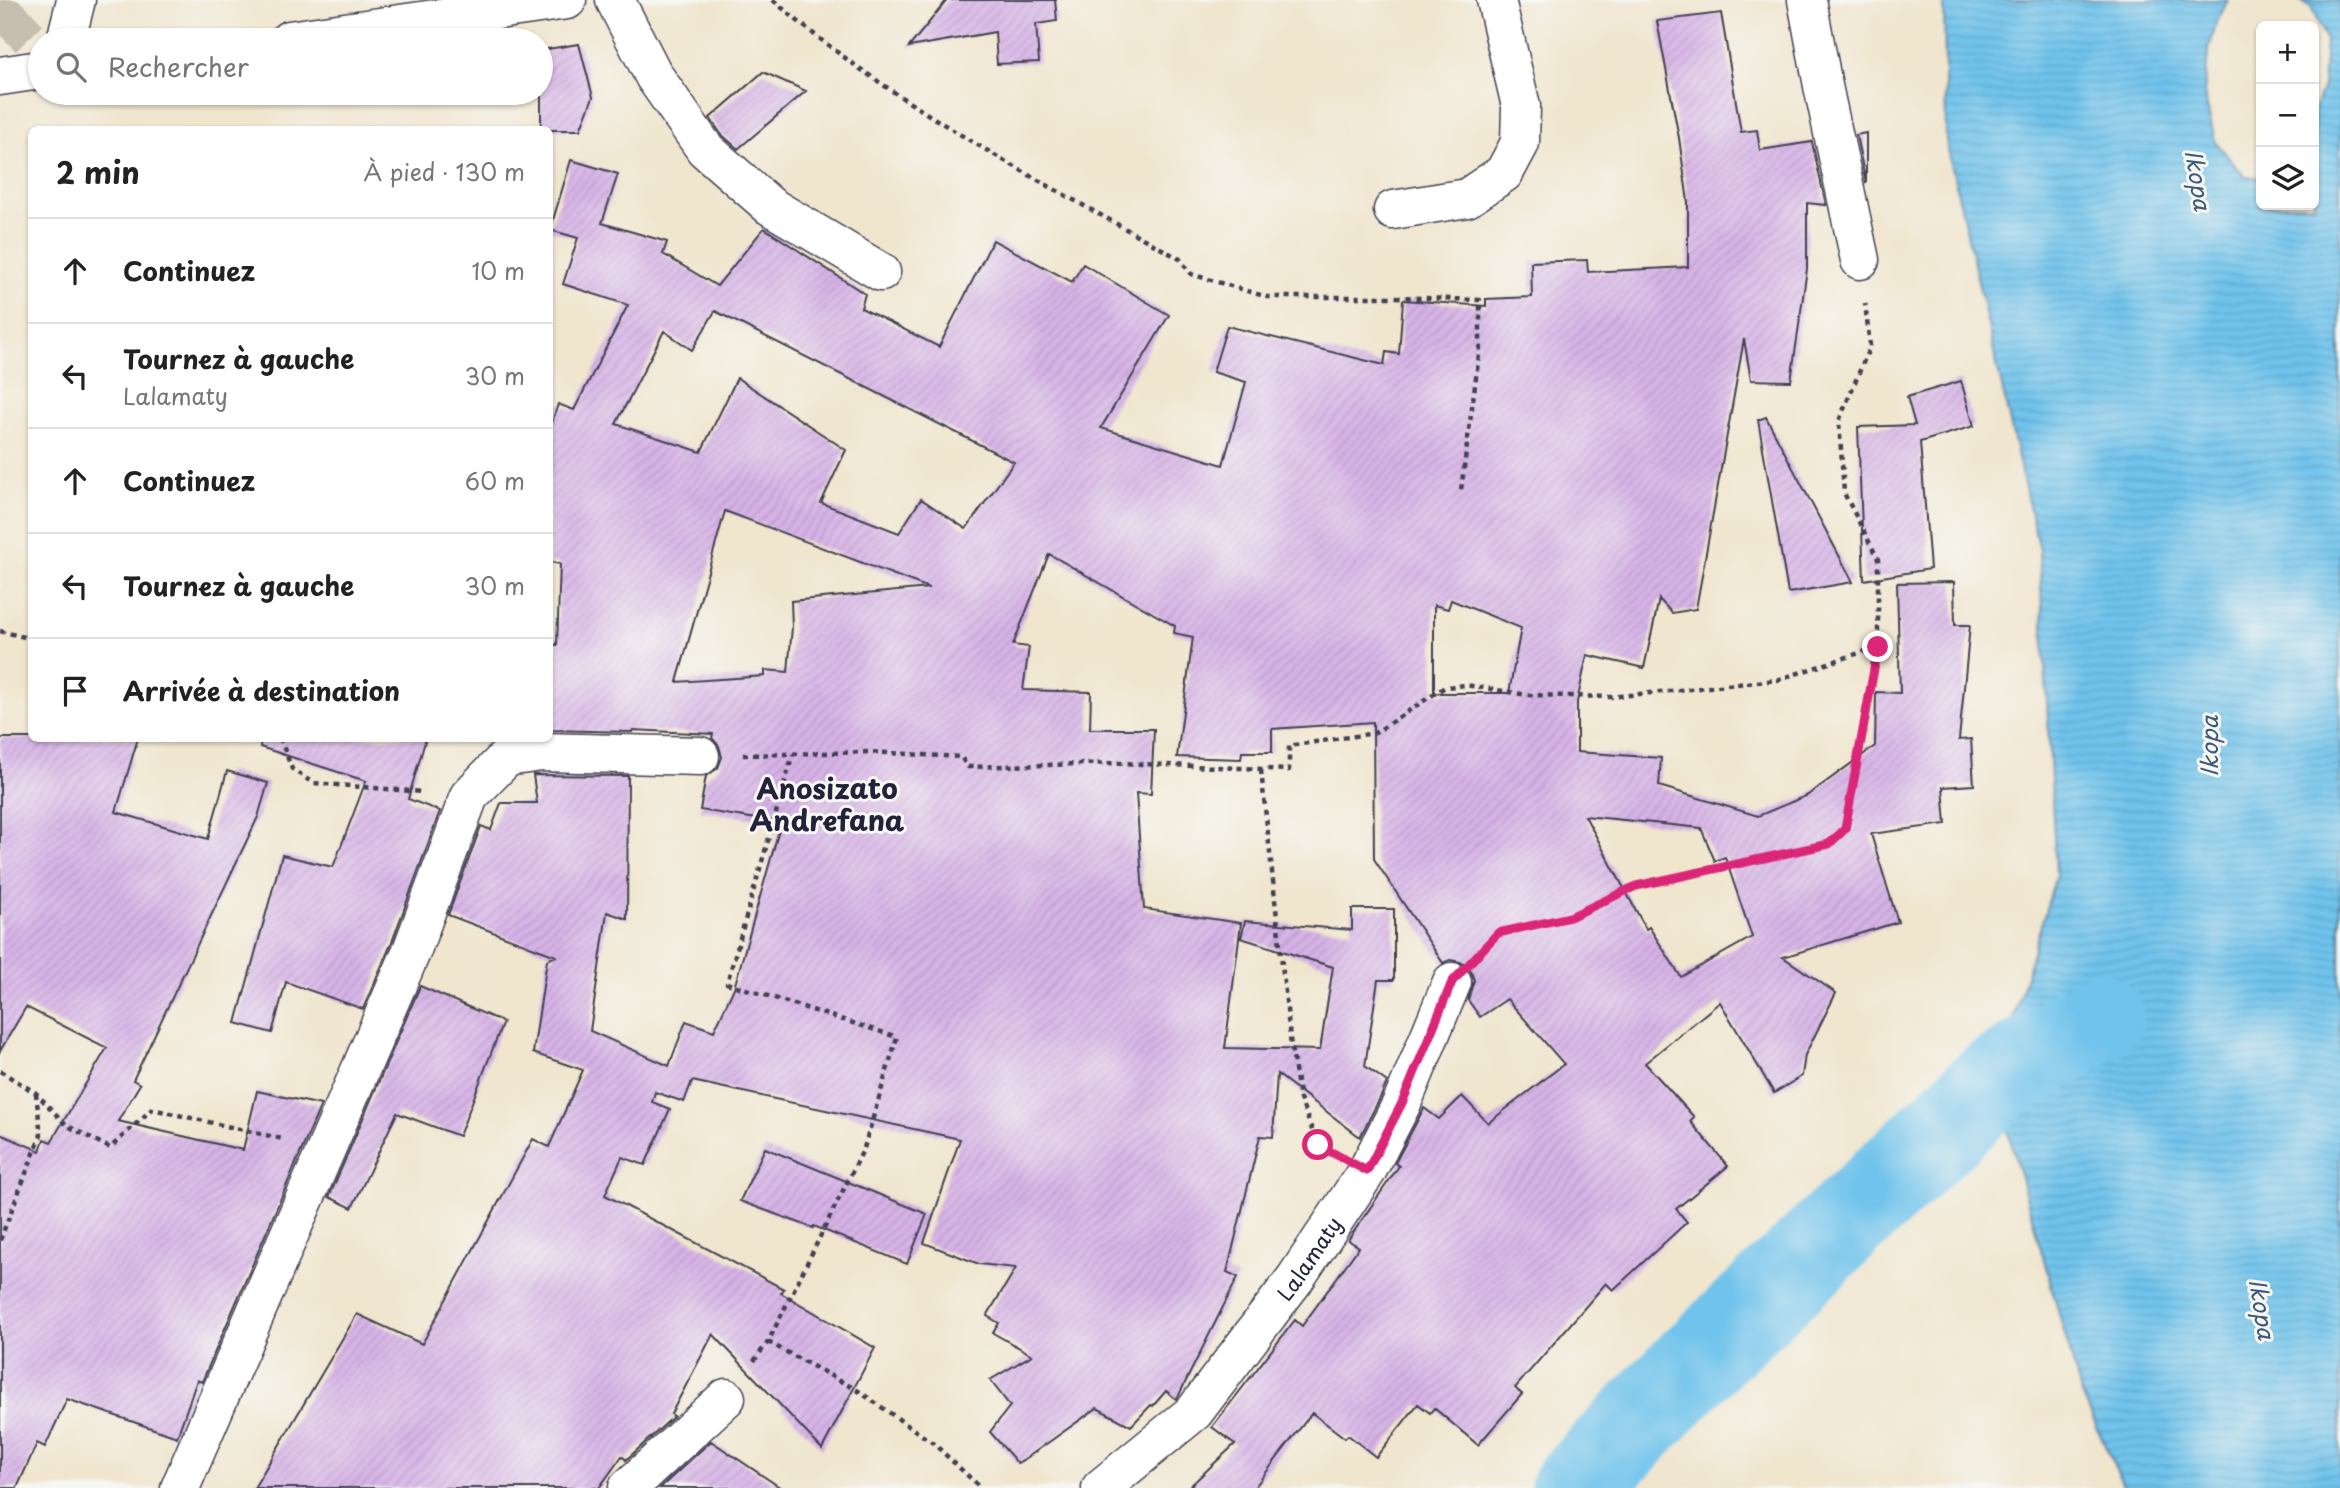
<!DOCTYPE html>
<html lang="fr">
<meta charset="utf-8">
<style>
:root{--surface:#fff;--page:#f2f2f2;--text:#222;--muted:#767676;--line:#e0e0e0}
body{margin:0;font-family:"Playpen Sans",sans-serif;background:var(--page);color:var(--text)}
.controls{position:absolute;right:21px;top:21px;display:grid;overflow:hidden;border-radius:10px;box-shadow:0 2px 5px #0004}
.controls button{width:63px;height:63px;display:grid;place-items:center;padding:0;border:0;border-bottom:2px solid var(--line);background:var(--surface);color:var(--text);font:35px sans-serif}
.stop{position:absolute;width:21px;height:21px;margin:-16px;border:5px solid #db2777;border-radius:50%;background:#fff}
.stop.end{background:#db2777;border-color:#fff;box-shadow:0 2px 7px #0008}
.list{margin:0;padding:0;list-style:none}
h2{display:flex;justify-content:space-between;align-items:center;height:91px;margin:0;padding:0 28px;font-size:30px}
h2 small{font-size:23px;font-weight:400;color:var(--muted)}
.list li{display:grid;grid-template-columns:46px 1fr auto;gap:21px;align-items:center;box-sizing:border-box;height:105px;padding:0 28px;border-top:2px solid var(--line)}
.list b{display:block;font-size:26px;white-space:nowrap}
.list p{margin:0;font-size:23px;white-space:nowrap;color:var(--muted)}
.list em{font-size:23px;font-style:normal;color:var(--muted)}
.icon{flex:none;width:38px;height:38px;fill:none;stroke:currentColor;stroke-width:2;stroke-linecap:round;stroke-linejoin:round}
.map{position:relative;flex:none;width:2340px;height:1488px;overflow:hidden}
.search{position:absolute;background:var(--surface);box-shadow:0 2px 5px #0004;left:28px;top:28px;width:525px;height:77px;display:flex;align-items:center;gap:18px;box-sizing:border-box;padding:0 24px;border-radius:38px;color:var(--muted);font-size:26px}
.panel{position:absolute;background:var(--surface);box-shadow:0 2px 5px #0004;left:28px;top:126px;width:525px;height:616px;border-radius:10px}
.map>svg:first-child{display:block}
</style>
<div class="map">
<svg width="2340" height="1488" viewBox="0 0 2340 1488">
<defs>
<pattern id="water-rules" width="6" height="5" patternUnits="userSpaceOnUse" patternTransform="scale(1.75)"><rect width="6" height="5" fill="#6fc3ec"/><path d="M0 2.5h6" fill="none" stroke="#60a7cb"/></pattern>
<pattern id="building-hatch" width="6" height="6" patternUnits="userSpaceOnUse" patternTransform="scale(1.75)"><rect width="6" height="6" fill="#d7b3e7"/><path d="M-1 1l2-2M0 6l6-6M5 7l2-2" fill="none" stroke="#b89ac7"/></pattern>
</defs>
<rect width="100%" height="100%" fill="#f6f6f2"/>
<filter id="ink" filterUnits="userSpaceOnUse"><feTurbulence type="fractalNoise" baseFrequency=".0143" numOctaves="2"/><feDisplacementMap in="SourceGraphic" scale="14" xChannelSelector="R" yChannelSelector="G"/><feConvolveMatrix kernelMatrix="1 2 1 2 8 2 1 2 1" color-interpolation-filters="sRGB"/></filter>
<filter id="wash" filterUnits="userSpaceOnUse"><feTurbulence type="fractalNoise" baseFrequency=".00686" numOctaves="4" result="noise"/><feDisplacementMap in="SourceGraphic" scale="28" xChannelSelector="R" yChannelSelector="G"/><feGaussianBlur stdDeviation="1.57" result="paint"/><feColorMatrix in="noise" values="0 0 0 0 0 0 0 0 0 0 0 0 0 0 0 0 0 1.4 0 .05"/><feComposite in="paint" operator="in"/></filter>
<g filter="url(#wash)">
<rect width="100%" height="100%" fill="#f0e5cd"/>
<path fill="url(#water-rules)" stroke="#487294" stroke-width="2" d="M 1944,0 L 2228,0 L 2216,24 L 2208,54 L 2204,93 L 2215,141 L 2245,177 L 2261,177 L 2261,205 L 2314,205 L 2314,111 L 2323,86 L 2326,40 L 2311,7 L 2301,0 L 2340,0 L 2340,1488 L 2124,1488 L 2081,1392 L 1994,1082 L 2056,875 L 2039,550 L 1946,141 Z"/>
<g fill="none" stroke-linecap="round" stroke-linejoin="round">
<path stroke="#6fc3ec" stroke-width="89" d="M 1575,1488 L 1695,1364 L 1994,1082 L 2099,1017"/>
</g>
<g id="blocks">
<path fill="url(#building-hatch)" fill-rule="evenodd" d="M 947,0 L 1055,0 L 1057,21 L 1036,24 L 1039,62 L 997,64 L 995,32 L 909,47 Z
M 1721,13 L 1741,132 L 1757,130 L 1760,150 L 1812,142 L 1826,205 L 1807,203 L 1807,269 L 1791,381 L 1751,380 L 1744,339 L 1696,609 L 1672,613 L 1659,599 L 1644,668 L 1587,655 L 1577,702 L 1577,752 L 1661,758 L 1659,786 L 1758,816 L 1808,795 L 1875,746 L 1876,692 L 1900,693 L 1897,583 L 1954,582 L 1955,625 L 1970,625 L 1959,740 L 1971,739 L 1974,785 L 1943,787 L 1946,824 L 1871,834 L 1898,922 L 1783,957 L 1836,993 L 1805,1055 L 1802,1076 L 1774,1093 L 1720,1002 L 1645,1063 L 1694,1117 L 1690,1121 L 1728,1166 L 1676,1209 L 1687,1222 L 1613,1290 L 1606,1283 L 1515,1388 L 1522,1394 L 1478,1445 L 1434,1408 L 1430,1413 L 1418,1404 L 1376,1457 L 1348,1435 L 1345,1438 L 1312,1413 L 1254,1488 L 1188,1488 L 1235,1444 L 1212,1427 L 1295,1320 L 1302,1326 L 1359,1247 L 1348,1240 L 1399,1166 L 1395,1163 L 1424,1108 L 1439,1119 L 1462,1096 L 1488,1123 L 1564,1064 L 1507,999 L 1480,1017 L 1468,1000 L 1474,980 L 1470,969 L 1460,962 L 1450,960 L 1443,963 L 1374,859 L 1373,722 L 1272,729 L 1272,752 L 1242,752 L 1241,759 L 1177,757 L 1193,637 L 1174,633 L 1175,626 L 1049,554 L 1013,645 L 1029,647 L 1023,690 L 1091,692 L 1090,729 L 1154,729 L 1151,794 L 1136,793 L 1144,909 L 1241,923 L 1225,1048 L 1320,1050 L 1333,967 L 1241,938 L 1245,921 L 1352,930 L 1352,909 L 1394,909 L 1394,980 L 1378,980 L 1365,1066 L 1387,1082 L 1382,1094 L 1360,1137 L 1277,1074 L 1273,1137 L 1260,1136 L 1227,1272 L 1238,1277 L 1178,1397 L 1176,1399 L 1166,1391 L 1153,1406 L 1151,1405 L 1131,1426 L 1097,1408 L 1018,1464 L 990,1432 L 1010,1406 L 990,1380 L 1032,1355 L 993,1333 L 999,1323 L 987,1316 L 1016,1268 L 979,1264 L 924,1243 L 960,1139 L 692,1081 L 684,1102 L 655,1092 L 652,1102 L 670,1109 L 645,1165 L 622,1157 L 605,1195 L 784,1289 L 781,1293 L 875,1348 L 822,1449 L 713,1334 L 671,1414 L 674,1416 L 626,1460 L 622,1456 L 599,1488 L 254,1488 L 357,1314 L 422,1344 L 533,1139 L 549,1147 L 583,1070 L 533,1053 L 547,960 L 556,956 L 448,915 L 481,826 L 491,830 L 501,803 L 537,803 L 533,775 L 628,776 L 627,919 L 607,912 L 590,1031 L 669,1066 L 686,1021 L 714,1031 L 734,988 L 781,823 L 700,810 L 706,776 L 718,768 L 722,757 L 719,746 L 712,738 L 713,734 L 633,730 L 632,732 L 550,730 L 550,645 L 557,645 L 560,564 L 550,562 L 550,429 L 558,404 L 574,410 L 628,305 L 563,284 L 578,238 L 550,230 L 571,160 L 618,174 L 602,223 L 667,242 L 663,254 L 717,286 L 764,228 L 865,294 L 861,308 L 939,347 L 993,240 L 1072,282 L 1083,264 L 1169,315 L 1101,428 L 1223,465 L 1246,382 L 1213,372 L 1227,326 L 1384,365 L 1386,352 L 1399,354 L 1403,300 L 1486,306 L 1486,299 L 1532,297 L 1531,262 L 1587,260 L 1588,272 L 1688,267 L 1688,202 L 1679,138 L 1657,21 ZM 715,311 L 955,432 L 1014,462 L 966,529 L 921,499 L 899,533 L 821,503 L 846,450 L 737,378 L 701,452 L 616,424 L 664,331 L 692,350 ZM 725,511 L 929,588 L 791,601 L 792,627 L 788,672 L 765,670 L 765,676 L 677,682 ZM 1451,600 L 1521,628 L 1509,693 L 1434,693 L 1434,605 L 1448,609 ZM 1585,816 L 1701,828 L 1715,861 L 1725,857 L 1752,937 L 1681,977 L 1649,927 L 1646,929 Z
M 579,44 L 593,97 L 580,130 L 541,130 L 541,50 Z
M 763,72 L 806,91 L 738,149 L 721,134 L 710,118 Z
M 1866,133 L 1866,183 L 1856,135 Z
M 1961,381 L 1974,426 L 1920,442 L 1930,569 L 1864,580 L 1858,427 L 1915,425 L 1907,397 Z
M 1766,417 L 1853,582 L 1788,593 L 1758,420 Z
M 0,738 L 138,738 L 116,812 L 208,839 L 227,771 L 268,783 L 258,817 L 133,1080 L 140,1084 L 118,1121 L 243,1150 L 257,1091 L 321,1105 L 202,1382 L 197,1380 L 177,1437 L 67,1399 L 45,1447 L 37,1443 L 17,1488 L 0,1488 L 0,1134 L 40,1151 L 44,1139 L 51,1142 L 107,1048 L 26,1007 L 0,1051 Z
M 261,738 L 426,738 L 408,799 L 440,811 L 392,942 L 363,1009 L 286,982 L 272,1033 L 236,1023 L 282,855 L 333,867 L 366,781 L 260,747 Z
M 420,986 L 503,1022 L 459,1136 L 397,1113 L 352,1208 L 329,1197 Z
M 765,1148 L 927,1214 L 907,1264 L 814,1226 L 813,1228 L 740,1201 Z
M 711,1441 L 781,1488 L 660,1488 Z"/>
</g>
</g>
<g filter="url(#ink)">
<use href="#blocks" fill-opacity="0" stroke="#413f51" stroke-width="2"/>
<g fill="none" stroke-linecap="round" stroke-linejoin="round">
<path stroke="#c7beb0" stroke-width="38" stroke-dasharray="38 19" stroke-linecap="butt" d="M 0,20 L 10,18 L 40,49"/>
<g stroke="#413f51" stroke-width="41">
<g id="minor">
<path d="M 615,0 L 654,76 L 705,149 L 770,206 L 881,272"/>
<path d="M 1807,0 L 1823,86 L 1860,260"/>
<path d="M 66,40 L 76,0"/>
<path d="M 1393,210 L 1467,198 L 1504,173 L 1520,143 L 1521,106 L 1496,0"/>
<path d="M 180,1488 L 412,950 L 469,796 L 507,757 L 541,752 L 700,756"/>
<path d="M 628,1488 L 726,1398"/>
<path id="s1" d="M 1101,1488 L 1194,1412 L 1295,1279 L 1367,1171 L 1402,1103 L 1452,982"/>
</g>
</g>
<g stroke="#413f51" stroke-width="41">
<path id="major" d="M 289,40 L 567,0
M 0,76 L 40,70"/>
</g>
<path stroke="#413f51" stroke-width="4.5" stroke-dasharray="5 5" stroke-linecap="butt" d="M 773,0 C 895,107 1039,180 1180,259 L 1191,274 L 1267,297 L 1395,297 L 1480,300 L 1480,347 L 1461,490
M 0,631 L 32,639
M 280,738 L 292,769 L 313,783 L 423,792
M 743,755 L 870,752 L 961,757 L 968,767 L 1119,763 L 1289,770 L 1289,746 L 1375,733 L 1445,687 L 1466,685 L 1527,695 L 1611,697 L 1777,680 L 1878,647
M 1261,770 L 1291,1047 L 1300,1099 L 1318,1145 L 1326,1149
M 1482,950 L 1498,933 L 1570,917 L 1636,886 L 1829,844 L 1845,829 L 1878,647 L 1878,559 L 1844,493 L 1839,421 L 1870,346 L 1865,303
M 0,1071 L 36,1093 L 66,1125 L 110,1148 L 152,1109 L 283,1139
M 0,1240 L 41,1135 L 36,1094
M 768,1342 L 857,1390 L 933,1443 L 981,1488
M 754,1361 L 768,1342 L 864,1148 L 897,1037 L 727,983 L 793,754"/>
<use href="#minor" stroke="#fff" stroke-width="38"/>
<use href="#major" stroke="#fff" stroke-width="38"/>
</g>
</g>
<g fill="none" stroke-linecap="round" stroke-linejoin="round" filter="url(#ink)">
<path stroke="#db2777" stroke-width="9" d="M 1318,1145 L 1367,1171 L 1402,1103 L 1452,982 L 1498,933 L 1570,917 L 1636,886 L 1829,844 L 1845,829 L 1878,647"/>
</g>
<g text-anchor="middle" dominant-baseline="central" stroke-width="6" stroke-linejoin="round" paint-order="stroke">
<g font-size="21" fill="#22223b" stroke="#f6f6f2">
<text stroke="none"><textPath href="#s1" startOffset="312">Lalamaty</textPath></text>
</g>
<g font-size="23" font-style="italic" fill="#3d5a79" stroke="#f6f6f2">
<text transform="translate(2199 180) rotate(81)">Ikopa</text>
<text transform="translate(2208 746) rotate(-90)">Ikopa</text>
<text transform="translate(2263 1309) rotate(81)">Ikopa</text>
</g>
<g font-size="28" font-weight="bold" fill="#22223b" stroke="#f6f6f2">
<text x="827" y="787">Anosizato<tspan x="827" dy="32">Andrefana</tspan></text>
</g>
</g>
</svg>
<div class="controls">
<button>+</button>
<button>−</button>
<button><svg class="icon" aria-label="layers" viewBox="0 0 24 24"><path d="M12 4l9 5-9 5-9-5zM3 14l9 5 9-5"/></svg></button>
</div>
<div class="stop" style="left:1318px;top:1145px"></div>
<div class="stop end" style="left:1878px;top:647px"></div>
<div class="search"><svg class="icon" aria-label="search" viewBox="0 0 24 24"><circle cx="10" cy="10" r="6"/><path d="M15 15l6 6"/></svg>Rechercher</div>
<section class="panel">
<h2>2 min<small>À pied · 130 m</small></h2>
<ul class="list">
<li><svg class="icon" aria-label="ahead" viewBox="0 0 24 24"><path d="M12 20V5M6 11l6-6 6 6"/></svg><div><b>Continuez</b></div><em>10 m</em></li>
<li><svg class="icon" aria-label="left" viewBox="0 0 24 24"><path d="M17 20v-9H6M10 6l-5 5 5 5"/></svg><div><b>Tournez à gauche</b><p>Lalamaty</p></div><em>30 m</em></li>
<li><svg class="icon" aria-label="ahead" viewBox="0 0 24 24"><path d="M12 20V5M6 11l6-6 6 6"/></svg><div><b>Continuez</b></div><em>60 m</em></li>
<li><svg class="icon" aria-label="left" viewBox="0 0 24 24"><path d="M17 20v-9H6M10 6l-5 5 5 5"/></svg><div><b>Tournez à gauche</b></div><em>30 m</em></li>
<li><svg class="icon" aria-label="arrive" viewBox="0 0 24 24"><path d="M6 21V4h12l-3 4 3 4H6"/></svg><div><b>Arrivée à destination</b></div></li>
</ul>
</section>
</div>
